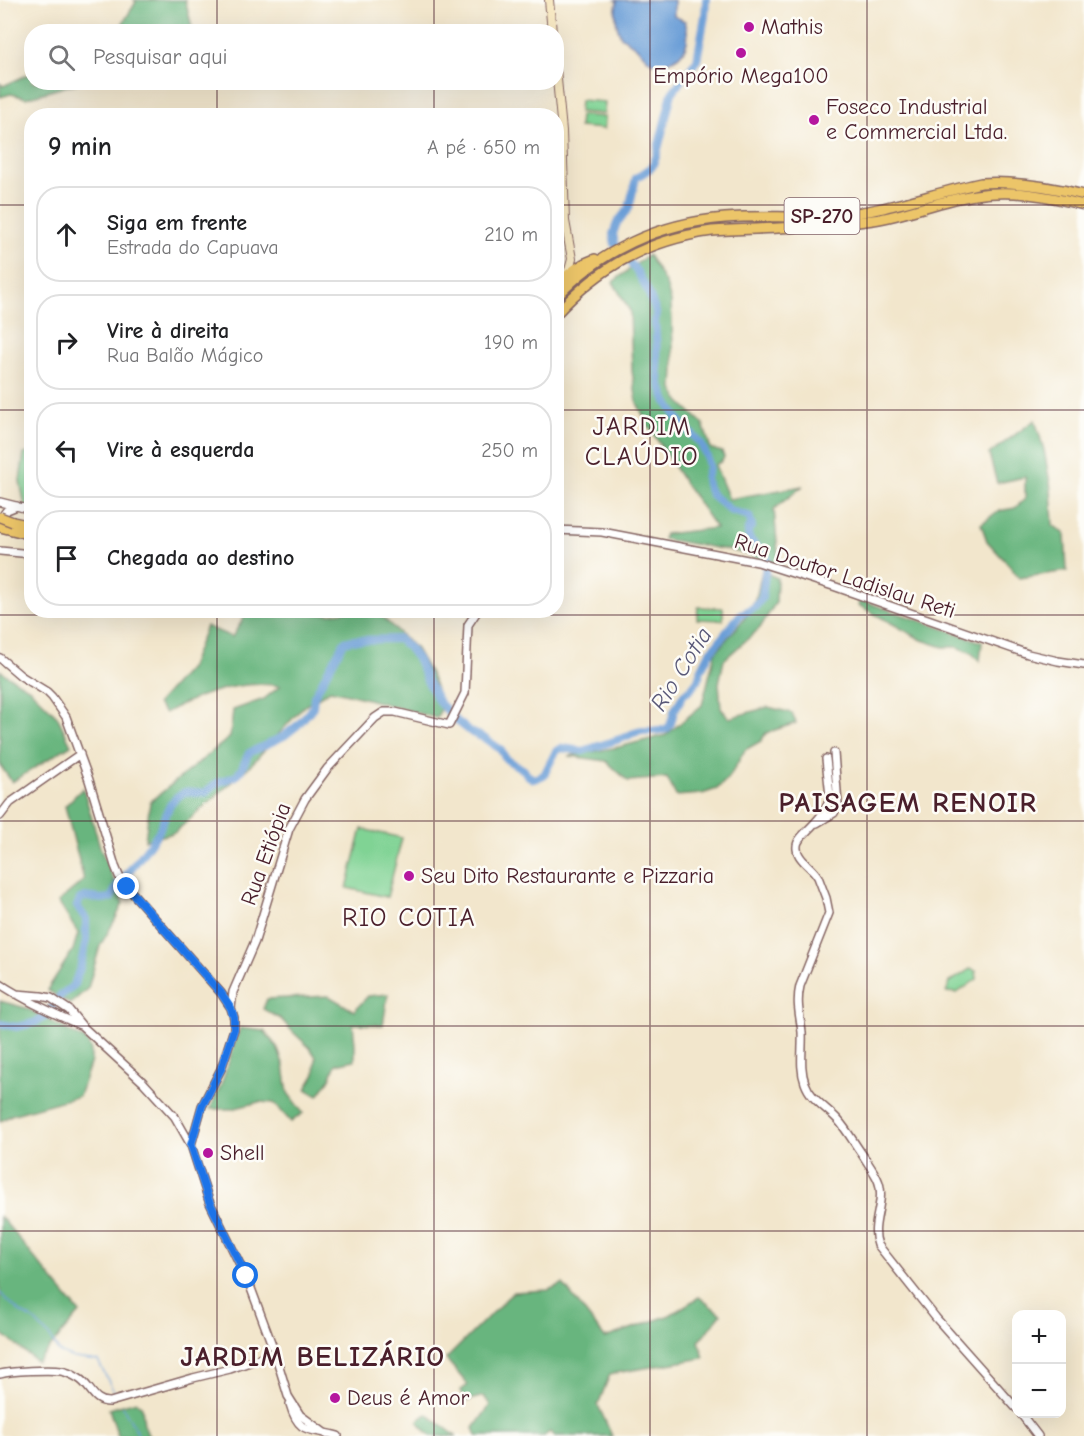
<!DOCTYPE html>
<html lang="pt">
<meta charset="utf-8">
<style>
:root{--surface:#fff;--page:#f6f6f6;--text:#202124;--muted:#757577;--line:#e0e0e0}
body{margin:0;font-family:"Comic Neue",sans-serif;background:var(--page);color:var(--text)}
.controls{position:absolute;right:18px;bottom:18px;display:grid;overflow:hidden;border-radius:12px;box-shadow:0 6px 24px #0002}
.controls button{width:54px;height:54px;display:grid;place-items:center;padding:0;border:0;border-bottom:2px solid var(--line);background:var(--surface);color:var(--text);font:30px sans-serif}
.stop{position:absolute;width:18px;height:18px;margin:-14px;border:4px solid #1a73e8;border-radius:50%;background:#fff}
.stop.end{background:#1a73e8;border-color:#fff;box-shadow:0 2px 6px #0008}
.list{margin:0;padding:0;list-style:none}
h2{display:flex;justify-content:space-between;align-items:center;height:78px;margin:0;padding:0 24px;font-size:26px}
h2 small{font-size:20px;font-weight:400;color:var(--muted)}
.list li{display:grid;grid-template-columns:39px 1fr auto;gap:18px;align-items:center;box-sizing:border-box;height:96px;margin:0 12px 12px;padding:0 12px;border:2px solid var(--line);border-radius:24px}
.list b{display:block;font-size:22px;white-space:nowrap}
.list p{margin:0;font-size:20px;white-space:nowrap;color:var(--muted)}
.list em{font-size:20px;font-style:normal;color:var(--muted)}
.icon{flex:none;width:33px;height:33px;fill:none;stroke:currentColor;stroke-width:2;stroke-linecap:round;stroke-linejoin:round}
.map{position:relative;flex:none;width:1084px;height:1436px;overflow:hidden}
.search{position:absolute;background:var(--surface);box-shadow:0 6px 24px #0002;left:24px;top:24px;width:540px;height:66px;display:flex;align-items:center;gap:15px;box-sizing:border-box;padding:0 21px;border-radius:24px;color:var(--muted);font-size:22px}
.panel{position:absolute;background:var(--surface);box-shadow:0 6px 24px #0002;left:24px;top:108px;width:540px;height:510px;border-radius:24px}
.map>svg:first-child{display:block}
</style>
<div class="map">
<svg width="1084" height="1436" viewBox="0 0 1084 1436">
<rect width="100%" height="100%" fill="#fdfcf7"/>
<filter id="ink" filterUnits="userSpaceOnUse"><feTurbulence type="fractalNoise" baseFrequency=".0167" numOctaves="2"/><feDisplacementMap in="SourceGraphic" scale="12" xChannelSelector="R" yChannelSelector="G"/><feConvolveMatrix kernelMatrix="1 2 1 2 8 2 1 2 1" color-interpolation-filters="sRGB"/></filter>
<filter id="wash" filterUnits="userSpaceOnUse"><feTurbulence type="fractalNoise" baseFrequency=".008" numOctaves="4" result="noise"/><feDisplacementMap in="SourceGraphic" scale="24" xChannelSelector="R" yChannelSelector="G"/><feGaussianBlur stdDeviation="1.35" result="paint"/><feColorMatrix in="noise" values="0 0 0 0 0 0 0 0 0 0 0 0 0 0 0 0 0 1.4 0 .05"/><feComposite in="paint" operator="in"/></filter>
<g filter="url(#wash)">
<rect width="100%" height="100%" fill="#f2e6cc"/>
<path fill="#80d394" stroke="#657960" stroke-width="1.5" d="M 580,100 L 605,102 L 604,114 L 579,112 Z
M 580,115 L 605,117 L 604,129 L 579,127 Z
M 31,452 L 31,508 L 25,506 L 20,481 L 24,454 Z
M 698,607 L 723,608 L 723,620 L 697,619 Z
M 362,829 L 402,838 L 387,897 L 347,888 Z
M 970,969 L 976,971 L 977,979 L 957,993 L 946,992 L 950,982 Z"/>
<path fill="#68b57e" stroke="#596a54" stroke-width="1.5" d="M 134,0 L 185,0 L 193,31 L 118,31 L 136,2 Z
M 31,73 L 32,82 L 78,83 L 26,98 L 11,94 L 0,97 L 0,83 L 3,86 Z
M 648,255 L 666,284 L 671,301 L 674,368 L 673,389 L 679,401 L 703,424 L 711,449 L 722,452 L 724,457 L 722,461 L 715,465 L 729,499 L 803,486 L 774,509 L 779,564 L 734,551 L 663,539 L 665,534 L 716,528 L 683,481 L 649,427 L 637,403 L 632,371 L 630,311 L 613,282 Z
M 1035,420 L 1044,450 L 1051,488 L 1053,525 L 1065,534 L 1067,571 L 1019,578 L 1008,564 L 987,541 L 981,524 L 998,511 L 1015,508 L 1025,499 L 1025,477 L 997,483 L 989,454 Z
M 762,571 L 777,578 L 776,602 L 760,628 L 724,660 L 719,683 L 721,708 L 729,718 L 768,707 L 792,713 L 796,723 L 766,733 L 761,741 L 745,750 L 730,776 L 717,789 L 702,794 L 676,796 L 667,778 L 628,781 L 606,761 L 569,756 L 619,747 L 666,735 L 702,705 L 715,653 L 748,614 L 757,594 Z
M 860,600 L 982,642 L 980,661 L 970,652 L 957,647 L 943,647 L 922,640 L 858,605 Z
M 249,610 L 329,614 L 348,611 L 376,611 L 416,649 L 432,677 L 442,708 L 436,718 C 401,709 365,697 330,690 L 303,707 L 250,766 L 174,833 L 145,840 L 150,802 L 230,737 L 233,710 L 264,699 L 280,686 C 240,679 200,694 165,713 L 157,704 L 190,667 L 206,626 L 232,637 Z
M 0,670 L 5,674 L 30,689 L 57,716 L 71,745 L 12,782 L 0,765 Z
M 83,788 L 101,850 L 123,903 L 115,920 L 100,946 L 88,988 L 70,1004 L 47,990 L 73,950 L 78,933 L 58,902 L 84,880 L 65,806 Z
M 388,994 L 383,1025 L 353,1024 L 355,1044 L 355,1060 L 336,1064 L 330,1079 L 318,1096 L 306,1089 L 315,1074 L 316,1057 L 310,1048 L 294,1033 L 281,1019 L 263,1009 L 267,999 L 329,996 L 354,1011 L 368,996 Z
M 0,1001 L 26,1008 L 87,1041 L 91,1051 L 91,1061 L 79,1096 L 11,1115 L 0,1122 Z
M 240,1028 L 264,1031 L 277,1047 L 284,1066 L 288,1093 L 303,1113 L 291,1122 L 274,1103 L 259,1102 L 232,1109 L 210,1109 L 221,1085 Z
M 0,1216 L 80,1313 L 37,1362 L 0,1332 Z
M 563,1284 L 605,1338 L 670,1315 L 699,1297 L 721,1314 L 699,1341 L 704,1358 L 610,1374 L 598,1405 L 612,1436 L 555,1436 L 550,1432 L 544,1436 L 477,1436 L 474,1428 L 490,1405 L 484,1396 L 466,1401 L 460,1391 L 468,1385 L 446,1359 L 513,1292 L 548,1290 Z
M 136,1401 L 142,1407 L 144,1425 L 149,1436 L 118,1436 L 109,1409 Z
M 427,1414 L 456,1436 L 431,1436 L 417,1421 Z"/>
<path fill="#6b9ed7" stroke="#5a5e81" stroke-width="1.5" d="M 614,0 L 674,0 L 674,16 L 685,21 C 691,40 687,56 667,62 C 662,63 657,65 653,63 C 647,60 644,54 639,50 C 635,45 629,43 624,38 L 621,37 C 616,26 614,14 617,1 Z"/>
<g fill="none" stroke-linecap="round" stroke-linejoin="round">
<path stroke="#6b9ed7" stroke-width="1.5" d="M 0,1293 L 20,1312 L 35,1321 L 50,1337 L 59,1352 L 74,1358 L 98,1361 L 114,1392
M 123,1407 L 139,1436"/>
<path stroke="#6b9ed7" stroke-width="8" d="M 0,1024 L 17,1027 L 34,1023 L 45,1017 L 60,996 L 74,985 L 81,965 L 86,940 L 86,919 L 77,906 L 80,899 L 85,897 L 101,899 L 111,898 L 119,883 L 139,859 L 158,833 L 170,805 L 177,797 L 185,792 L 205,793 L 217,783 L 236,776 L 241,770 L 249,753 L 284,736 L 298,725 L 313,707 L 314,696 L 344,642 L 353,640 L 399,639 L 409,648 L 418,660 L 427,681 L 439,702 L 457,721 L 472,733 L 484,738 L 500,749 L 506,759 L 524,770 L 527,775 L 534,779 L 544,775 L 556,751 L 562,748 L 583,751 L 626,737 C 640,727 652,733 667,729 L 671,723 L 674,711 L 684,694 L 691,689 L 698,680 L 701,670 L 709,654 L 740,615 L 755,607 L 762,598 L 767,558 C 762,546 746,544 748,529 L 752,526 L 749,516 L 731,511 L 711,494 L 707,485 L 706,478 L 709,467 L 707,457 L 701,444 L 678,419 L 667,402 L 660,384 L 658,368 L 655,323 L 656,312 L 648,292 L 638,273 L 615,244 L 613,234 L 617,223 L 629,208 L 636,178 L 652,167 L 656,157 L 672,93 L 697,60 L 705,16 L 706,0"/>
</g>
</g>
<g filter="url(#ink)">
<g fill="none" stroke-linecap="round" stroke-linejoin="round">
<g stroke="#856563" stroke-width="10">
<path id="tertiary" d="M 0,502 L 32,510
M 0,519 L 7,510 L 17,506
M 556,530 L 602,532 L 758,562 L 836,587 L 1028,654 L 1058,661 L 1084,665
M 0,551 L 32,554
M 0,658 L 21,676 L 47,692 L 52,697 L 66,717 L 89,780 L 115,866 L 119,876 L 127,887 L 221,993 L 231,1008 L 234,1018 L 234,1029 L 221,1069 L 202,1106 L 191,1145
M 826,759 L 830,796 C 828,810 817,821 807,831 C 804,834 800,838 798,842 C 796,846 797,852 799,855 C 804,864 813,868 818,877 L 826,898 L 829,913 L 800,986 C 796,1003 800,1016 802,1032 C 803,1049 799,1067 805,1083 C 811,1100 826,1107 838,1120 C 847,1130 854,1143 862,1154 C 867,1162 873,1170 877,1178 C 888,1200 869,1223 878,1245 L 936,1318 L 1016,1408
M 0,816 L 10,803 L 80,754
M 817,823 L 834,813 L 838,804 L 834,753
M 0,984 C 25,1000 52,1013 80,1025
M 16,994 L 41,996 L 51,998 L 69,1010 L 82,1026 L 143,1082 L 175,1117 L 191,1145 L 209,1201 L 249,1283 L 275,1353 L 288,1396 L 300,1415 L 326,1434
M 231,1008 L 233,992 L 255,941 L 289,829 L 305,799 L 327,769 L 375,718 L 384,712 L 395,712 L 449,725 L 465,693 L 468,625 L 478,610
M 0,1374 C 11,1371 50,1369 61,1371 C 67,1372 73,1375 78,1378 C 91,1385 93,1403 110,1402 L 193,1378 L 230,1369 L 275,1353
M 290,1404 C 299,1436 311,1428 338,1436
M 1021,1414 L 1038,1436"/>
</g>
<g stroke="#856563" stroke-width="10">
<path id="secondary" d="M 549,0 L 552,32
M 556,69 L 562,131 L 565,221 L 572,259 L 569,270 L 566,274"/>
</g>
<g stroke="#856563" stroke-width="12">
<path id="motorway" d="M 556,286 C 567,274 580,264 595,259
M 556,298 C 599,250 661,223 725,218 C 763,215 801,219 839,215 C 887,211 933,193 981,183 C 1016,181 1049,186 1084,195
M 556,314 C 600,266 648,240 712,231 C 766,228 820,228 873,220 C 908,215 940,200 975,195 C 1013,189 1048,196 1084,205
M 13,522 L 32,526
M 0,527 L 32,535"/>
</g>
<use href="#tertiary" stroke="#fff" stroke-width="7"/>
<use href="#secondary" stroke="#f7e8c3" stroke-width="8"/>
<use href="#motorway" stroke="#ecc569" stroke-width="9"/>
<g stroke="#856563" stroke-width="12" stroke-linecap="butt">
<path id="motorway-bridge" d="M 0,517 L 13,522"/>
</g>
<use href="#motorway-bridge" stroke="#ecc569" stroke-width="9"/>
</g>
</g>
<g fill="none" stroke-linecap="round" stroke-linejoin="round" filter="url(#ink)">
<path stroke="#1a73e8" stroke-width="8" d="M 127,887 L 221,993 L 231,1008 L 234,1018 L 234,1029 L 221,1069 L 202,1106 L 191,1145 L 209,1201 L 246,1276"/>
</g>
<path fill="none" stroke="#4a1f2b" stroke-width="1.5" stroke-opacity="0.55" d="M 217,0 L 217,32M 434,0 L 434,32M 650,0 L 650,1436M 867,0 L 867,1436M 217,82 L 217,116M 434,82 L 434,116M 0,205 L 32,205M 556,205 L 1084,205M 0,410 L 32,410M 556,410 L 1084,410M 217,610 L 217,1436M 434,610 L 434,1436M 0,615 L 1084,615M 0,821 L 1084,821M 0,1026 L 1084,1026M 0,1231 L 1084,1231"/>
<g fill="#b5179e" stroke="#fdfcf7" stroke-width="2">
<circle cx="749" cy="27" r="6"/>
<circle cx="741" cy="53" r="6"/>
<circle cx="814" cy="120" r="6"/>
<circle cx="409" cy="876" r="6"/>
<circle cx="208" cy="1153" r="6"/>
<circle cx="335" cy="1398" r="6"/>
</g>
<g text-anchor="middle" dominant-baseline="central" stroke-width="5" stroke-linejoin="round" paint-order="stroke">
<rect fill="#fdfcf7" stroke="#806168" stroke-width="1.5" x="784.5" y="198" width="75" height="36" rx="4.5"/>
<g font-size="21" font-weight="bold" fill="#4a1f2b">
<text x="822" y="216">SP-270</text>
</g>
<g font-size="22" fill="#4a1f2b" stroke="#fdfcf7" text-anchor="start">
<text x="761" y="27">Mathis</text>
<text x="741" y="76" text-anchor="middle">Empório Mega100</text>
<text x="826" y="107">Foseco Industrial<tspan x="826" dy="25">e Commercial Ltda.</tspan></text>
<text x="421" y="876">Seu Dito Restaurante e Pizzaria</text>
<text x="220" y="1153">Shell</text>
<text x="347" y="1398">Deus é Amor</text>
</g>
<g font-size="22" fill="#4a1f2b" stroke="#fdfcf7">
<text transform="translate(845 576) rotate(18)">Rua Doutor Ladislau Reti</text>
<text transform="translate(266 854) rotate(-70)">Rua Etiópia</text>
</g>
<g font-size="24" font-style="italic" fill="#595878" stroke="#fdfcf7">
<text transform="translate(681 669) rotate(-58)">Rio Cotia</text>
</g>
<g font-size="26" letter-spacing="1.5" fill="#4a1f2b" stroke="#fdfcf7">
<text x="642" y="427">JARDIM<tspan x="642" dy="30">CLAÚDIO</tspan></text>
<text x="409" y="918">RIO COTIA</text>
</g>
<g font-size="28" font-weight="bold" letter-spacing="1.5" fill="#4a1f2b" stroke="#fdfcf7">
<text x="908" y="803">PAISAGEM RENOIR</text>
<text x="313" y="1357">JARDIM BELIZÁRIO</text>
</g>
</g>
</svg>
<div class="controls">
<button>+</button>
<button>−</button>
</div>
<div class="stop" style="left:246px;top:1276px"></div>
<div class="stop end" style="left:127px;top:887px"></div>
<div class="search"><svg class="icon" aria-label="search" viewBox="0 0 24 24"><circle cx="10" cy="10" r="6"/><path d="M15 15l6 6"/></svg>Pesquisar aqui</div>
<section class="panel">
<h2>9 min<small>A pé · 650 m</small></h2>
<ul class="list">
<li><svg class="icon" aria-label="ahead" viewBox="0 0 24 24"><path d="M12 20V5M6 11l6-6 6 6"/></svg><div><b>Siga em frente</b><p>Estrada do Capuava</p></div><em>210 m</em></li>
<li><svg class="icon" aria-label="right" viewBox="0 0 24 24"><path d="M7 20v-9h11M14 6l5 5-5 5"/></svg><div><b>Vire à direita</b><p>Rua Balão Mágico</p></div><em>190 m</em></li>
<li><svg class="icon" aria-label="left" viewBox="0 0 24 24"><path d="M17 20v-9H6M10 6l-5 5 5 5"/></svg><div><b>Vire à esquerda</b></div><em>250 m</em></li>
<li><svg class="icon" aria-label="arrive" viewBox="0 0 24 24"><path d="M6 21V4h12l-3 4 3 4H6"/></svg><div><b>Chegada ao destino</b></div></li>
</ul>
</section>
</div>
